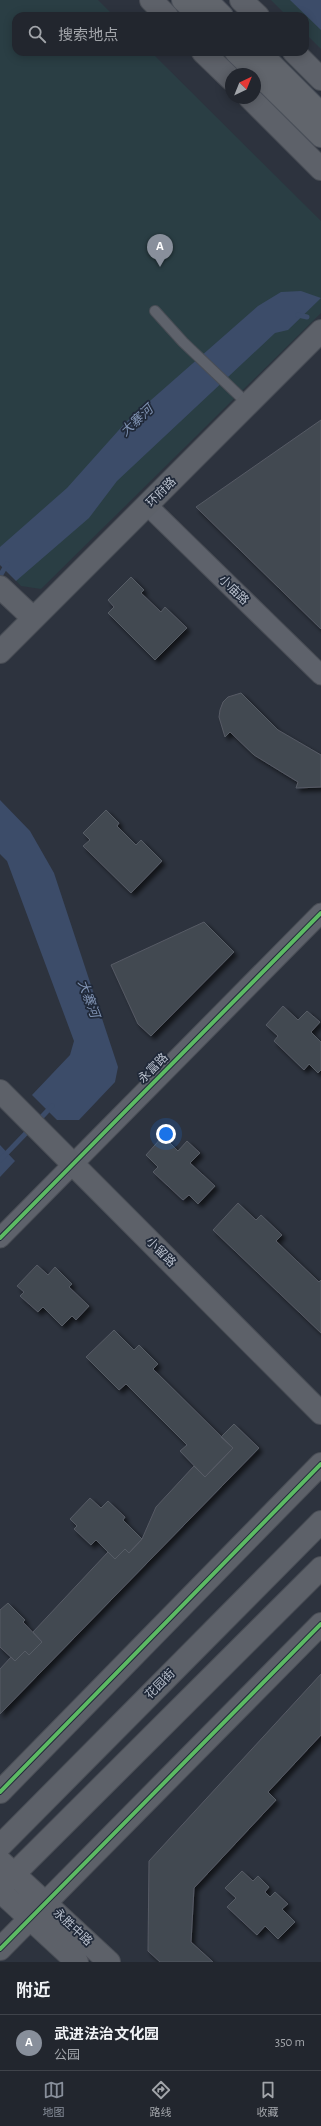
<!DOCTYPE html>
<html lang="zh">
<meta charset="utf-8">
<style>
:root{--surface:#22262e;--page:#2a2e36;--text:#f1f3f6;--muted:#a2a5aa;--line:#3f434a;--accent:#888f9b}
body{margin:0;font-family:"Alegreya Sans","Noto Sans SC",sans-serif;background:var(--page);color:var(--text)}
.compass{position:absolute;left:225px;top:68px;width:36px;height:36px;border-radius:50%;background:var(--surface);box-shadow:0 2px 10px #0003;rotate:43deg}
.you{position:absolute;left:166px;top:1134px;width:14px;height:14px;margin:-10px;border:3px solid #fff;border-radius:50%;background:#1a73e8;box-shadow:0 0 0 6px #1a73e833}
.badge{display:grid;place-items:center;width:26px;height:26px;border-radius:50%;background:var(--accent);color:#fff;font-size:13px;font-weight:700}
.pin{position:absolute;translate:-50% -33px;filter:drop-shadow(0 1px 2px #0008)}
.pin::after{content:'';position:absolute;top:21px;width:14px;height:12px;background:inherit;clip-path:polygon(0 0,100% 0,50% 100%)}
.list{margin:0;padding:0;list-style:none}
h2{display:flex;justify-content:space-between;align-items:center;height:52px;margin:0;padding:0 16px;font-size:17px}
h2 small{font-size:13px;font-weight:400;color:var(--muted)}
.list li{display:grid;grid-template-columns:26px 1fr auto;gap:12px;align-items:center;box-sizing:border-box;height:56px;padding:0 16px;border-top:1px solid var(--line)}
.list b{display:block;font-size:15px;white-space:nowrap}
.list p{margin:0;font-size:13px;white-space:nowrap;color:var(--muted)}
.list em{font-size:13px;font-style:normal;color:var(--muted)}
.icon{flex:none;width:22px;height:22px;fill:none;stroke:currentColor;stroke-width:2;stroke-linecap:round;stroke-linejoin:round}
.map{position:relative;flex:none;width:321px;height:1962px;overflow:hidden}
.search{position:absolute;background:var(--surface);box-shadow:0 2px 10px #0003;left:12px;right:12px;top:12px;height:44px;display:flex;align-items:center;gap:10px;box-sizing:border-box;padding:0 14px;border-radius:12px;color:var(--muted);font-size:15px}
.sheet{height:108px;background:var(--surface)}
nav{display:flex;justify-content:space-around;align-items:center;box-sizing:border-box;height:56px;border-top:1px solid var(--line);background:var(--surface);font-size:11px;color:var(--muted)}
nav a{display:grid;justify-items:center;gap:2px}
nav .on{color:var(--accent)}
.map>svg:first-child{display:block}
</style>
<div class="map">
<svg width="321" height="1962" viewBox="0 0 321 1962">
<defs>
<filter id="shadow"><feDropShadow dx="3.5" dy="3.5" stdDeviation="2" flood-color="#0009"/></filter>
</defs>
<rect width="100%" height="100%" fill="#2d333e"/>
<path fill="#2a3e44" d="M 0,0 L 98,0 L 114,16 L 16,16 L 16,52 L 151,52 L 321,221 L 321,313 L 41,589 L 21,586 L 0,564 Z
M 271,0 L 321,0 L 321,49 L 305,33 L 305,16 L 287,16 Z"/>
<path fill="#3c4c69" d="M 290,0 L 321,0 L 321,30 Z
M 301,291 L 321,298 L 288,330 L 275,333 L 117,481 L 89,518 L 16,581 L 0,565 L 0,547 L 67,488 L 126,422 L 258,306 L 281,292 Z
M 0,800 L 30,831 L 54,873 L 118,1067 L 115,1082 L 79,1120 L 57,1120 L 32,1095 L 70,1055 L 74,1041 L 7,861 L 0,854 Z
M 0,1145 L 15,1161 L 0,1177 Z"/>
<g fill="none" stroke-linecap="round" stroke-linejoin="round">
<path stroke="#3c4c69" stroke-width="5" d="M 298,315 L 307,317
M 0,576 L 7,564
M 37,1122 L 52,1106
M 0,1160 L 30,1129"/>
</g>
<path fill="#434851" stroke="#565b65" filter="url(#shadow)" d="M 321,420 L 321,629 L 196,507 Z
M 131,577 L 144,590 L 141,593 L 161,612 L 165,607 L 187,628 L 155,660 L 108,613 L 114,607 L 108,600 Z
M 241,693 L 278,730 L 321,755 L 321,787 L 296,788 L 298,782 L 254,755 L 230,732 L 225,737 L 219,717 L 220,710 L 223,702 L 228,697 Z
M 106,810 L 119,823 L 117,826 L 136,845 L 141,840 L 162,861 L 131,893 L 83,846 L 90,840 L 83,833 Z
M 204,922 L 234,952 L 151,1036 L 138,1024 L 111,965 Z
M 283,1006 L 298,1020 L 307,1011 L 320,1022 L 311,1032 L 321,1042 L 321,1070 L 318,1073 L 309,1064 L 304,1070 L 274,1041 L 278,1036 L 266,1025 Z
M 163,1136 L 178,1151 L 187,1141 L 200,1153 L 190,1163 L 215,1186 L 198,1204 L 189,1195 L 183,1200 L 153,1172 L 158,1167 L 146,1155 Z
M 238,1203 L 256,1220 L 261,1215 L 282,1235 L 276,1241 L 319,1282 L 321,1280 L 321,1333 L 213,1230 Z
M 37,1265 L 48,1275 L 55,1267 L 72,1284 L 69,1287 L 89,1306 L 76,1320 L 72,1316 L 62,1326 L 43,1307 L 38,1312 L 20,1296 L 24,1292 L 17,1286 Z
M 114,1330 L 134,1350 L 139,1345 L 158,1364 L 153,1369 L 233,1448 L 205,1477 L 180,1451 L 187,1445 L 126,1384 L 119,1390 L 86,1357 Z
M 234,1424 L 259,1448 L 0,1714 L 0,1669 L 11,1657 L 15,1661 L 25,1651 L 29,1655 L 42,1642 L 33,1632 L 108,1552 L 115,1559 L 125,1549 L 129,1553 L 142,1539 L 156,1507 L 194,1466 L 205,1477 L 233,1448 L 221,1437 Z
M 90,1498 L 101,1508 L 108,1501 L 125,1517 L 123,1520 L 142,1539 L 129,1553 L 125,1549 L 115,1559 L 96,1540 L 91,1545 L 74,1529 L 77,1526 L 70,1519 Z
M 8,1603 L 25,1620 L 23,1622 L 42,1642 L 29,1655 L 25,1651 L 15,1661 L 0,1647 L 0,1610 Z
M 321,1674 L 321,1735 L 268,1792 L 276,1800 L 194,1888 L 191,1942 L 213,1962 L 160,1962 L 148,1951 L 149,1861 Z
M 242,1871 L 253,1881 L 258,1876 L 269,1887 L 265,1892 L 270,1897 L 275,1892 L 288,1904 L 282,1909 L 295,1922 L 278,1939 L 265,1926 L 257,1935 L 227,1907 L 236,1898 L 225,1888 Z"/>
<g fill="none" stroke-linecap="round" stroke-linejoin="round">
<g stroke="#4a4e56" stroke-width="12">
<path id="lane" d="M 155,311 L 183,342 L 248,404"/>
</g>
<g stroke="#4a4e56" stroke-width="21">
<path id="street" d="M 147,505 L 321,675
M 0,1238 L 321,913"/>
</g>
<g stroke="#4a4e56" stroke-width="24">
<path id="secondary" d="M 151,0 L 167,16
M 241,0 L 258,16
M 203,52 L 231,79
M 294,52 L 321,79
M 250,98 L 321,169
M 0,587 L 33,618
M 0,652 L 321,331
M 0,1091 L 321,1413
M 0,1792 L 321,1464
M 0,1846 L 321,1522
M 0,1861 L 109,1962
M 0,1888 L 321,1568
M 0,1891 L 77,1962
M 0,1949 L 321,1624"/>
</g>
<g stroke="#4b505a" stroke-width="24">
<path id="primary" d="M 183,0 L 200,16
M 206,0 L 222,16
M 236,52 L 321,136
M 259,52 L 321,114"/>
</g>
<use href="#lane" stroke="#5e626b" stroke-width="10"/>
<use href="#street" stroke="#5e626b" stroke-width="19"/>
<use href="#secondary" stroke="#5d6169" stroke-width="22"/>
<use href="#primary" stroke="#61656c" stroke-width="22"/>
<g stroke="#202939" stroke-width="6">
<path id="cycleway" d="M 0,1238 L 321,913
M 0,1792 L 321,1464
M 0,1949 L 321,1624"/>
</g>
<use href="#cycleway" stroke="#5cba63" stroke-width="4"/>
</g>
<g text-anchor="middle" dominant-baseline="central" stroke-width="3.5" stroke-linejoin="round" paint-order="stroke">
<g font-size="12" fill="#b9c0cd" stroke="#202939">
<text transform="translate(161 492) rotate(-45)">环府路</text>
<text transform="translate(234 590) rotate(44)">小庙路</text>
<text transform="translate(153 1068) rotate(-45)">永富路</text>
<text transform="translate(161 1252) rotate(45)">小留路</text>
<text transform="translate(160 1684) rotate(-45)">花园街</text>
<text transform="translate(73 1927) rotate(43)">永胜中路</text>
</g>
<g font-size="13" font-style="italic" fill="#8194b4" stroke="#202939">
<text transform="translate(137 421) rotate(-43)">大寨河</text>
<text transform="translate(88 999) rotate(70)">大寨河</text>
</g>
</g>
</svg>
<svg class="compass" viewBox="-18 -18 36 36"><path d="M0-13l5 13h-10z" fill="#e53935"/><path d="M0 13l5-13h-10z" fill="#a2a5aa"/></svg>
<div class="you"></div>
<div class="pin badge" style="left:160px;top:267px">A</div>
<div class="search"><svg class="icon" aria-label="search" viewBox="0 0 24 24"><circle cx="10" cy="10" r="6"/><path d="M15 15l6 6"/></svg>搜索地点</div>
</div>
<section class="sheet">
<h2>附近<small></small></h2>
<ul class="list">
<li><span class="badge">A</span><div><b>武进法治文化园</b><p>公园</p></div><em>350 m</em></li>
</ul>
</section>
<nav>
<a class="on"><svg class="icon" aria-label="map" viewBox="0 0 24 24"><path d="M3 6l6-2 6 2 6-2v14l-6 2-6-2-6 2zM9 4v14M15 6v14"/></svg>地图</a>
<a><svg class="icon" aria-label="directions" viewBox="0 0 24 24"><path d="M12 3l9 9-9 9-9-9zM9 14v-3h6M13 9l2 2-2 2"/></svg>路线</a>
<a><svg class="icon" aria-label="saved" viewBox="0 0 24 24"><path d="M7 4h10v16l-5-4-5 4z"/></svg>收藏</a>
</nav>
